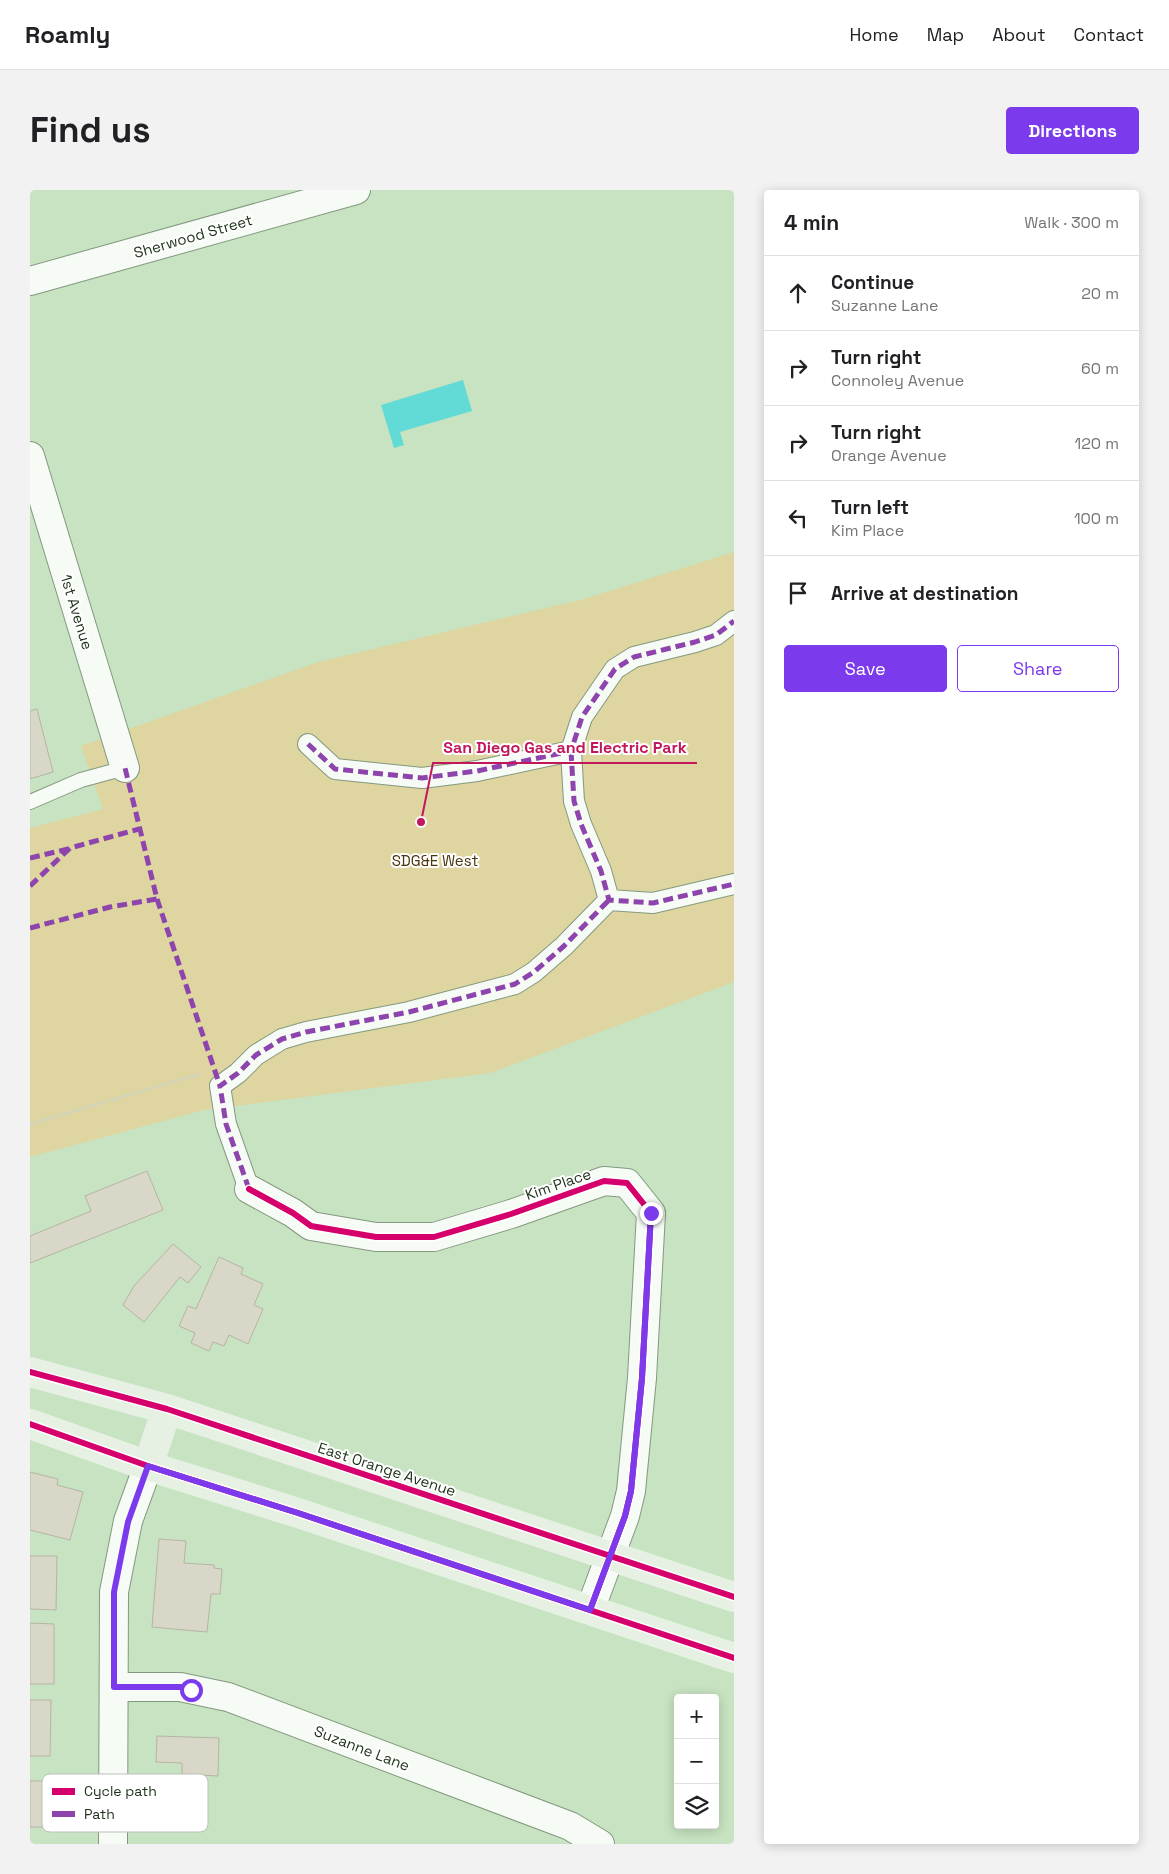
<!DOCTYPE html>
<meta charset="utf-8">
<style>
:root{--surface:#fff;--page:#f2f2f2;--text:#202124;--muted:#757577;--line:#e0e0e0;--accent:#7c3aed}
body{margin:0;font-family:"Space Grotesk",sans-serif;background:var(--page);color:var(--text)}
.controls{position:absolute;right:15px;bottom:15px;display:grid;overflow:hidden;border-radius:5px;box-shadow:0 2px 12px #0003}
.controls button{width:45px;height:45px;display:grid;place-items:center;padding:0;border:0;border-bottom:1px solid var(--line);background:var(--surface);color:var(--text);font:25px sans-serif}
.stop{position:absolute;width:15px;height:15px;margin:-11px;border:4px solid #7c3aed;border-radius:50%;background:#fff}
.stop.end{background:#7c3aed;border-color:#fff;box-shadow:0 1px 5px #0008}
.list{margin:0;padding:0;list-style:none}
h2{display:flex;justify-content:space-between;align-items:center;height:65px;margin:0;padding:0 20px;font-size:21px}
h2 small{font-size:16px;font-weight:400;color:var(--muted)}
.list li{display:grid;grid-template-columns:32px 1fr auto;gap:15px;align-items:center;box-sizing:border-box;height:75px;padding:0 20px;border-top:1px solid var(--line)}
.list b{display:block;font-size:19px;white-space:nowrap}
.list p{margin:0;font-size:16px;white-space:nowrap;color:var(--muted)}
.list em{font-size:16px;font-style:normal;color:var(--muted)}
.actions{display:flex;gap:10px;padding:15px 20px}
.actions a{flex:1;padding:11px 0;border:1px solid var(--accent);border-radius:5px;text-align:center;font-size:18px;color:var(--accent)}
.actions .main{background:var(--accent);color:#fff}
.icon{flex:none;width:28px;height:28px;fill:none;stroke:currentColor;stroke-width:2;stroke-linecap:round;stroke-linejoin:round}
.map{position:relative;flex:none;width:704px;height:1654px;overflow:hidden;border-radius:5px}
header{display:flex;align-items:center;gap:30px;box-sizing:border-box;height:70px;padding:0 25px;background:var(--surface);border-bottom:1px solid var(--line)}
header strong{font-size:24px}
nav{display:flex;gap:28px;margin-inline-start:auto;font-size:18px}
.intro{display:flex;align-items:center;justify-content:space-between;box-sizing:border-box;height:120px;padding:0 30px}
h1{margin:0;font-size:35px}
.button{padding:12px 22px;border-radius:5px;background:var(--accent);color:#fff;font-size:18px;font-weight:700}
main{display:flex;gap:30px;padding:0 30px}
aside{flex:1;background:var(--surface);border-radius:5px;box-shadow:0 2px 12px #0003}
.map>svg:first-child{display:block}
</style>
<header>
<strong>Roamly</strong>
<nav><a>Home</a><a>Map</a><a>About</a><a>Contact</a></nav>
</header>
<div class="intro"><h1>Find us</h1><a class="button">Directions</a></div>
<main>
<div class="map">
<svg width="704" height="1654" viewBox="0 0 704 1654">
<rect width="100%" height="100%" fill="#c7e3c1"/>
<path fill="#ded5a0" d="M 704,362 L 704,792 L 460,883 L 174,920 L 0,967 L 0,638 L 73,619 L 51,556 L 288,472 L 554,409 Z"/>
<path fill="#62dbd6" d="M 433,190 L 442,221 L 370,242 L 374,255 L 364,258 L 351,215 Z"/>
<path fill="#d9d7c8" stroke="#b6b4a4" d="M 7,519 L 23,582 L 0,589 L 0,521 Z
M 117,981 L 133,1020 L 0,1073 L 0,1046 L 61,1021 L 55,1006 Z
M 143,1054 L 171,1077 L 158,1093 L 150,1087 L 114,1132 L 93,1115 L 104,1096 Z
M 189,1067 L 213,1078 L 211,1084 L 233,1094 L 224,1115 L 233,1119 L 218,1154 L 199,1145 L 194,1156 L 183,1152 L 179,1161 L 161,1153 L 165,1143 L 149,1136 L 158,1116 L 166,1119 Z
M 0,1282 L 28,1289 L 27,1295 L 53,1302 L 40,1350 L 0,1340 Z
M 129,1349 L 156,1351 L 154,1373 L 184,1375 L 184,1378 L 192,1379 L 190,1404 L 181,1404 L 177,1442 L 122,1437 Z
M 0,1366 L 27,1366 L 26,1420 L 0,1419 Z
M 0,1433 L 24,1434 L 24,1494 L 0,1494 Z
M 0,1510 L 21,1510 L 20,1566 L 0,1566 Z
M 127,1546 L 189,1548 L 188,1586 L 152,1584 L 152,1573 L 126,1572 Z
M 0,1591 L 22,1591 L 22,1637 L 0,1637 Z"/>
<g fill="none" stroke-linecap="round" stroke-linejoin="round">
<g stroke="#83997f" stroke-width="16">
<path id="service" d="M 0,612 L 51,590 L 95,578"/>
</g>
<g stroke="#83997f" stroke-width="22">
<path id="pedestrian" d="M 278,554 L 305,579 L 392,588 L 447,581 L 541,561 L 552,527 L 585,479 L 604,467 L 665,452 L 686,445 L 704,431
M 541,561 L 544,611 L 551,634 L 571,681 L 579,710 L 623,713 L 704,694
M 219,999 L 196,934 L 190,896 L 208,883 L 226,865 L 252,849 L 276,842 L 379,822 L 485,794 L 504,782 L 534,756 L 579,710"/>
</g>
<g stroke="#83997f" stroke-width="30">
<path id="minor" d="M 0,91 L 326,0
M 0,266 L 95,578
M 219,999 L 263,1023 L 281,1036 L 346,1047 L 404,1047 L 481,1024 L 574,991 L 597,993 L 621,1023 L 612,1188 L 601,1301 L 595,1326 L 560,1420
M 84,1497 L 150,1497 L 198,1507 L 540,1636 L 570,1654
M 83,1654 L 84,1402 L 98,1331 L 118,1276"/>
</g>
<g stroke="#e6f2e3" stroke-width="30">
<path id="primary" d="M 0,1182 L 137,1219 L 704,1407
M 0,1234 L 118,1276 L 268,1323 L 704,1468
M 118,1276 L 137,1219"/>
</g>
<path stroke="#cbd4ca" stroke-width="3" stroke-dasharray="2.5 2.5" stroke-linecap="butt" d="M 0,934 L 170,884"/>
<use href="#service" stroke="#f7fbf6" stroke-width="14"/>
<use href="#pedestrian" stroke="#f7fbf6" stroke-width="20"/>
<use href="#minor" stroke="#f7fbf6" stroke-width="28"/>
<use href="#primary" stroke="#e6f0e3" stroke-width="28"/>
<path stroke="#8e44ad" stroke-width="5" stroke-dasharray="10 5" stroke-linecap="butt" d="M 278,554 L 305,579 L 392,588 L 447,581 L 541,561 L 552,527 L 585,479 L 604,467 L 665,452 L 686,445 L 704,431
M 541,561 L 544,611 L 551,634 L 571,681 L 579,710 L 623,713 L 704,694
M 0,668 L 38,659
M 0,696 L 40,658 L 109,639
M 127,709 L 190,896
M 0,738 L 80,717 L 127,709 L 95,578
M 219,999 L 196,934 L 190,896 L 208,883 L 226,865 L 252,849 L 276,842 L 379,822 L 485,794 L 504,782 L 534,756 L 579,710"/>
<g stroke="#fff" stroke-width="9">
<path id="cycleway" d="M 219,999 L 263,1023 L 281,1036 L 346,1047 L 404,1047 L 481,1024 L 574,991 L 597,993 L 621,1023 L 612,1188 L 601,1301 L 595,1326 L 560,1420
M 0,1182 L 137,1219 L 704,1407
M 0,1234 L 118,1276 L 268,1323 L 704,1468"/>
</g>
<use href="#cycleway" stroke="#d6006c" stroke-width="6"/>
</g>
<g fill="none" stroke-linecap="round" stroke-linejoin="round">
<path stroke="#7c3aed" stroke-width="6" d="M 161,1500 L 150,1497 L 84,1497 L 84,1402 L 98,1332 L 118,1276 L 268,1323 L 560,1420 L 595,1326 L 601,1301 L 612,1188 L 621,1023"/>
</g>
<g text-anchor="middle" dominant-baseline="central" stroke-width="4" stroke-linejoin="round" paint-order="stroke">
<g font-size="15" fill="#1d3118" stroke="#fff">
<text transform="translate(163 46) rotate(-16)">Sherwood Street</text>
<text transform="translate(47 422) rotate(73)">1st Avenue</text>
<text transform="translate(528 994) rotate(-19)">Kim Place</text>
<text transform="translate(357 1279) rotate(18)">East Orange Avenue</text>
<text transform="translate(332 1558) rotate(21)">Suzanne Lane</text>
</g>
<g font-size="15" fill="#49340b" stroke="#fff">
<text x="405" y="670">SDG&amp;E West</text>
</g>
</g>
<rect x="12" y="1584" width="166" height="58" rx="8" fill="#fff" stroke="#bbc1ba" stroke-width="1"/>
<rect x="22" y="1598" width="23" height="7" fill="#d6006c"/>
<rect x="22" y="1621" width="23" height="6" fill="#8e44ad"/>
<g font-size="14" fill="#1d3118">
<text x="54" y="1606">Cycle path</text>
<text x="54" y="1629">Path</text>
</g>
<path fill="none" stroke="#c2185b" stroke-width="2" d="M391 632L403 573H667"/>
<circle fill="#c2185b" stroke="#fff" stroke-width="2" cx="391" cy="632" r="5"/>
<g font-size="16" text-anchor="middle" font-weight="bold" fill="#c2185b" stroke="#fff" stroke-width="4" stroke-linejoin="round" paint-order="stroke">
<text x="535" y="563">San Diego Gas and Electric Park</text>
</g>
</svg>
<div class="controls">
<button>+</button>
<button>−</button>
<button><svg class="icon" aria-label="layers" viewBox="0 0 24 24"><path d="M12 4l9 5-9 5-9-5zM3 14l9 5 9-5"/></svg></button>
</div>
<div class="stop" style="left:161px;top:1500px"></div>
<div class="stop end" style="left:621px;top:1023px"></div>
</div>
<aside>
<h2>4 min<small>Walk · 300 m</small></h2>
<ul class="list">
<li><svg class="icon" aria-label="ahead" viewBox="0 0 24 24"><path d="M12 20V5M6 11l6-6 6 6"/></svg><div><b>Continue</b><p>Suzanne Lane</p></div><em>20 m</em></li>
<li><svg class="icon" aria-label="right" viewBox="0 0 24 24"><path d="M7 20v-9h11M14 6l5 5-5 5"/></svg><div><b>Turn right</b><p>Connoley Avenue</p></div><em>60 m</em></li>
<li><svg class="icon" aria-label="right" viewBox="0 0 24 24"><path d="M7 20v-9h11M14 6l5 5-5 5"/></svg><div><b>Turn right</b><p>Orange Avenue</p></div><em>120 m</em></li>
<li><svg class="icon" aria-label="left" viewBox="0 0 24 24"><path d="M17 20v-9H6M10 6l-5 5 5 5"/></svg><div><b>Turn left</b><p>Kim Place</p></div><em>100 m</em></li>
<li><svg class="icon" aria-label="arrive" viewBox="0 0 24 24"><path d="M6 21V4h12l-3 4 3 4H6"/></svg><div><b>Arrive at destination</b></div></li>
</ul>
<div class="actions"><a class="main">Save</a><a>Share</a></div>
</aside>
</main>
